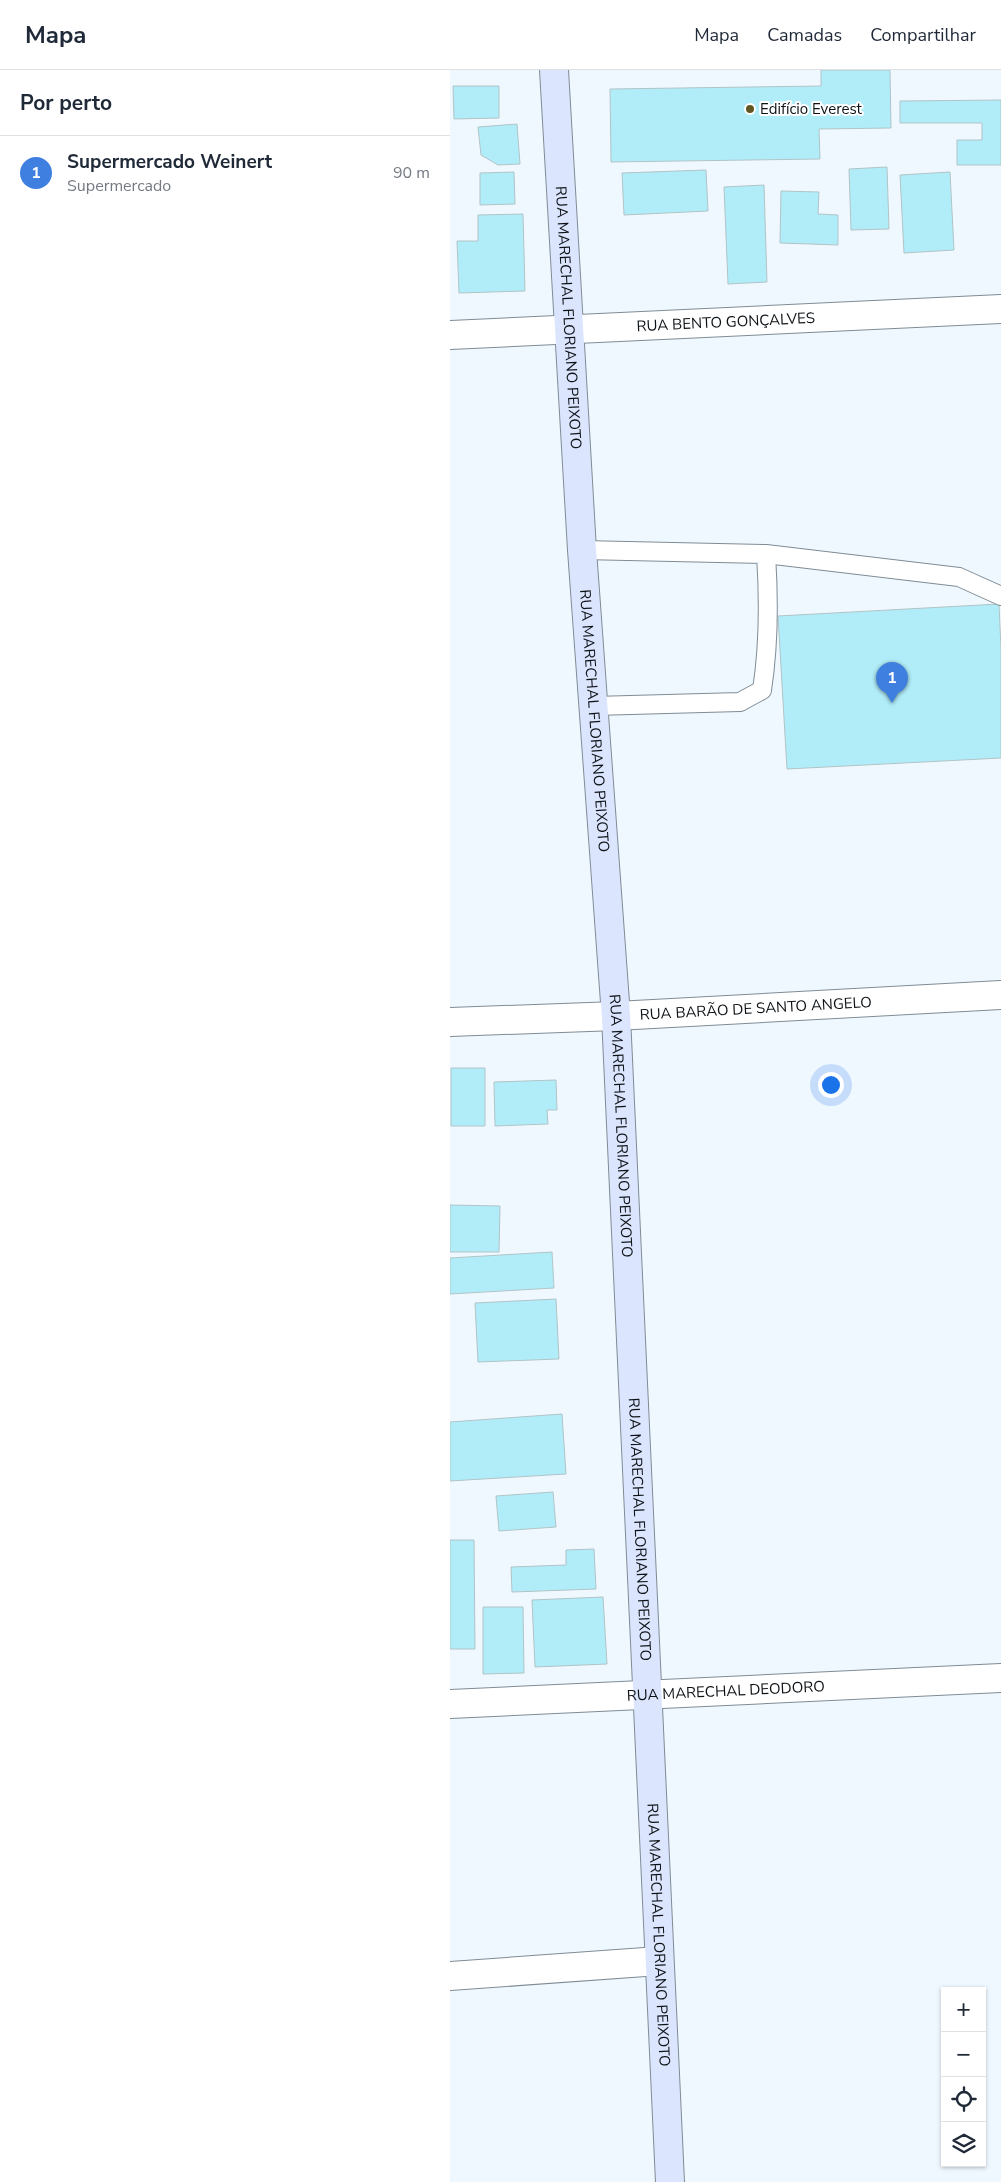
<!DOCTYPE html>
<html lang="pt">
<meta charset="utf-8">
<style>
:root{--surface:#fff;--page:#f2f2f3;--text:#1f2937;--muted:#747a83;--line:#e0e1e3;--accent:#ea580c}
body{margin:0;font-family:"Nunito Sans",sans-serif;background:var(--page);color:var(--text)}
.controls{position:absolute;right:15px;bottom:15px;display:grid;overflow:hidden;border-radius:0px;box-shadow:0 1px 4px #0004}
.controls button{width:45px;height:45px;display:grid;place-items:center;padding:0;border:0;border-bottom:1px solid var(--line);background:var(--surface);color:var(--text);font:25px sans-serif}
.you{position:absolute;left:380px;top:1014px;width:18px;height:18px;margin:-12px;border:4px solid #fff;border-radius:50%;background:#1a73e8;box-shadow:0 0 0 8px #1a73e833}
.badge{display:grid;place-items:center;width:32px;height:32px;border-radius:50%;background:var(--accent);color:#fff;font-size:16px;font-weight:700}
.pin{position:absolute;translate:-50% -41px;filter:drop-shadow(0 1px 2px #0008)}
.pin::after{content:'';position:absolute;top:26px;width:18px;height:15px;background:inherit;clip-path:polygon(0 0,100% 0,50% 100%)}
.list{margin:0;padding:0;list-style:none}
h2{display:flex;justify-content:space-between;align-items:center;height:65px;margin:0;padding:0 20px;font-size:21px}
h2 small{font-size:16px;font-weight:400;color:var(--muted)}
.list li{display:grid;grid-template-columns:32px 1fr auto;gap:15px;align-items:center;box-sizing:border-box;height:75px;padding:0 20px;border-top:1px solid var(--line)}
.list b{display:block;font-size:19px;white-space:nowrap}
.list p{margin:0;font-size:16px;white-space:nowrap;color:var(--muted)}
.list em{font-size:16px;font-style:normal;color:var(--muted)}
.icon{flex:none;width:28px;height:28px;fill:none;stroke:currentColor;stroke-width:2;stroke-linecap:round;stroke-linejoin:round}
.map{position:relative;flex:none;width:551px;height:2112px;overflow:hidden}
header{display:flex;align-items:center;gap:30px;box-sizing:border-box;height:70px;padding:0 25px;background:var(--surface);border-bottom:1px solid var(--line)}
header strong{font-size:24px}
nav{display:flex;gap:28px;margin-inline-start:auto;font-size:18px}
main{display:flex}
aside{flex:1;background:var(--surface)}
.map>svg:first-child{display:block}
</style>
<header>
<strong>Mapa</strong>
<nav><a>Mapa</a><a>Camadas</a><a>Compartilhar</a></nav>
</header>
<main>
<aside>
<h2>Por perto<small></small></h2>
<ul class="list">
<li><span class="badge" style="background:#3f7fe0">1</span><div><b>Supermercado Weinert</b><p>Supermercado</p></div><em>90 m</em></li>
</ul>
</aside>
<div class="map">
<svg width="551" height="2112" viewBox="0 0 551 2112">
<rect width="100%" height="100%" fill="#f0f8ff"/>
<path fill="#b0edf9" stroke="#b1c4c7" d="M 371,0 L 440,0 L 441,58 L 369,59 L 370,89 L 161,92 L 160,19 L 371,16 Z
M 3,16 L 49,16 L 49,48 L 4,49 Z
M 551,30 L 551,95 L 507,95 L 507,70 L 532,70 L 532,53 L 450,53 L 450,31 Z
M 67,54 L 70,94 L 48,95 L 31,85 L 28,57 Z
M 437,97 L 439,159 L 401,160 L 399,99 Z
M 256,100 L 258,141 L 174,145 L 172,103 Z
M 64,102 L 65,134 L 30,135 L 30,103 Z
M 500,102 L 504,180 L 454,183 L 450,105 Z
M 314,115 L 317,212 L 278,214 L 274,117 Z
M 331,121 L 369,122 L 368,144 L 388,145 L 388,175 L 330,173 Z
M 73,144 L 75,221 L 9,223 L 7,171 L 28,171 L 28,145 Z
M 549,534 L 551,579 L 551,688 L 337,699 L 328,546 Z
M 1,998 L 35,998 L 35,1056 L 1,1056 Z
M 106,1010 L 107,1040 L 97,1040 L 98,1054 L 45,1056 L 44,1012 Z
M 0,1135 L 50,1136 L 49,1182 L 0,1182 Z
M 102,1182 L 104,1218 L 0,1224 L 0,1188 Z
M 106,1229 L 109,1289 L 28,1292 L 25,1233 Z
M 112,1344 L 116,1404 L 0,1411 L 0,1352 Z
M 103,1422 L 106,1457 L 49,1461 L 46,1426 Z
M 0,1470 L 24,1470 L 25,1579 L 0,1579 Z
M 144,1479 L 146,1519 L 62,1522 L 61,1497 L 116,1495 L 116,1480 Z
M 153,1527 L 157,1594 L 85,1597 L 82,1530 Z
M 33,1537 L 73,1537 L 74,1603 L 33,1604 Z"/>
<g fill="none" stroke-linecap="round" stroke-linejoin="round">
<g stroke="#7f8c95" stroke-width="20">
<path id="lane" d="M 132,480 L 316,484 L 509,507 L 551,526
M 144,636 L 290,632 L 312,620 C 319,575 319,530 316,484"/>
</g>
<g stroke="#7f8c95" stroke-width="30">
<g id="street">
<path id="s1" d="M 0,265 L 551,239"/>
<path id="s2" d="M 0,952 L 166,946 L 551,925"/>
<path id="s3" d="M 0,1634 L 551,1608"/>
<path d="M 0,1906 L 209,1891"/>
</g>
</g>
<g stroke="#7f8c95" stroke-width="30">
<g id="secondary">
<path id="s4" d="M 104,0 L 132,480 L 166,946 L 220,2112"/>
</g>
</g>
<use href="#lane" stroke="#fff" stroke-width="18"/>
<use href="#street" stroke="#fff" stroke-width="28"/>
<use href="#secondary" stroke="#dce5fe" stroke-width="28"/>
</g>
<circle fill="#625623" stroke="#fff" stroke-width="2" cx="300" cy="39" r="5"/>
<g text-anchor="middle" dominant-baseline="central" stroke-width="4" stroke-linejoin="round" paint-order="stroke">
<g font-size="15" fill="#0d1216" stroke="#fff" text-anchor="start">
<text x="310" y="39">Edifício Everest</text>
</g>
<g font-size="15" fill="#0d1216" stroke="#fff">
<text stroke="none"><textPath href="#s4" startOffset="248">RUA MARECHAL FLORIANO PEIXOTO</textPath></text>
<text stroke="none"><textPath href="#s1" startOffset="276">RUA BENTO GONÇALVES</textPath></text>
<text stroke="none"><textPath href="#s4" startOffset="652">RUA MARECHAL FLORIANO PEIXOTO</textPath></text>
<text stroke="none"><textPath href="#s2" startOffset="306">RUA BARÃO DE SANTO ANGELO</textPath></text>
<text stroke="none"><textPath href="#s4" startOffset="1058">RUA MARECHAL FLORIANO PEIXOTO</textPath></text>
<text stroke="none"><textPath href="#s4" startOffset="1462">RUA MARECHAL FLORIANO PEIXOTO</textPath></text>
<text stroke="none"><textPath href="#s3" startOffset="276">RUA MARECHAL DEODORO</textPath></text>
<text stroke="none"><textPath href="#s4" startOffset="1868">RUA MARECHAL FLORIANO PEIXOTO</textPath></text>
</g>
</g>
</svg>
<div class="controls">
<button>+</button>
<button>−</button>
<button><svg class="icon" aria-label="locate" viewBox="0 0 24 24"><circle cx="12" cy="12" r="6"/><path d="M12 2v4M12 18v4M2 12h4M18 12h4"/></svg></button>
<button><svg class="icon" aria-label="layers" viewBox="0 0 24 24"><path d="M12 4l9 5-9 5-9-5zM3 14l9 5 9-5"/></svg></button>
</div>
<div class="you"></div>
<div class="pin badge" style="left:442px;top:633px;background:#3f7fe0">1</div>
</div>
</main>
